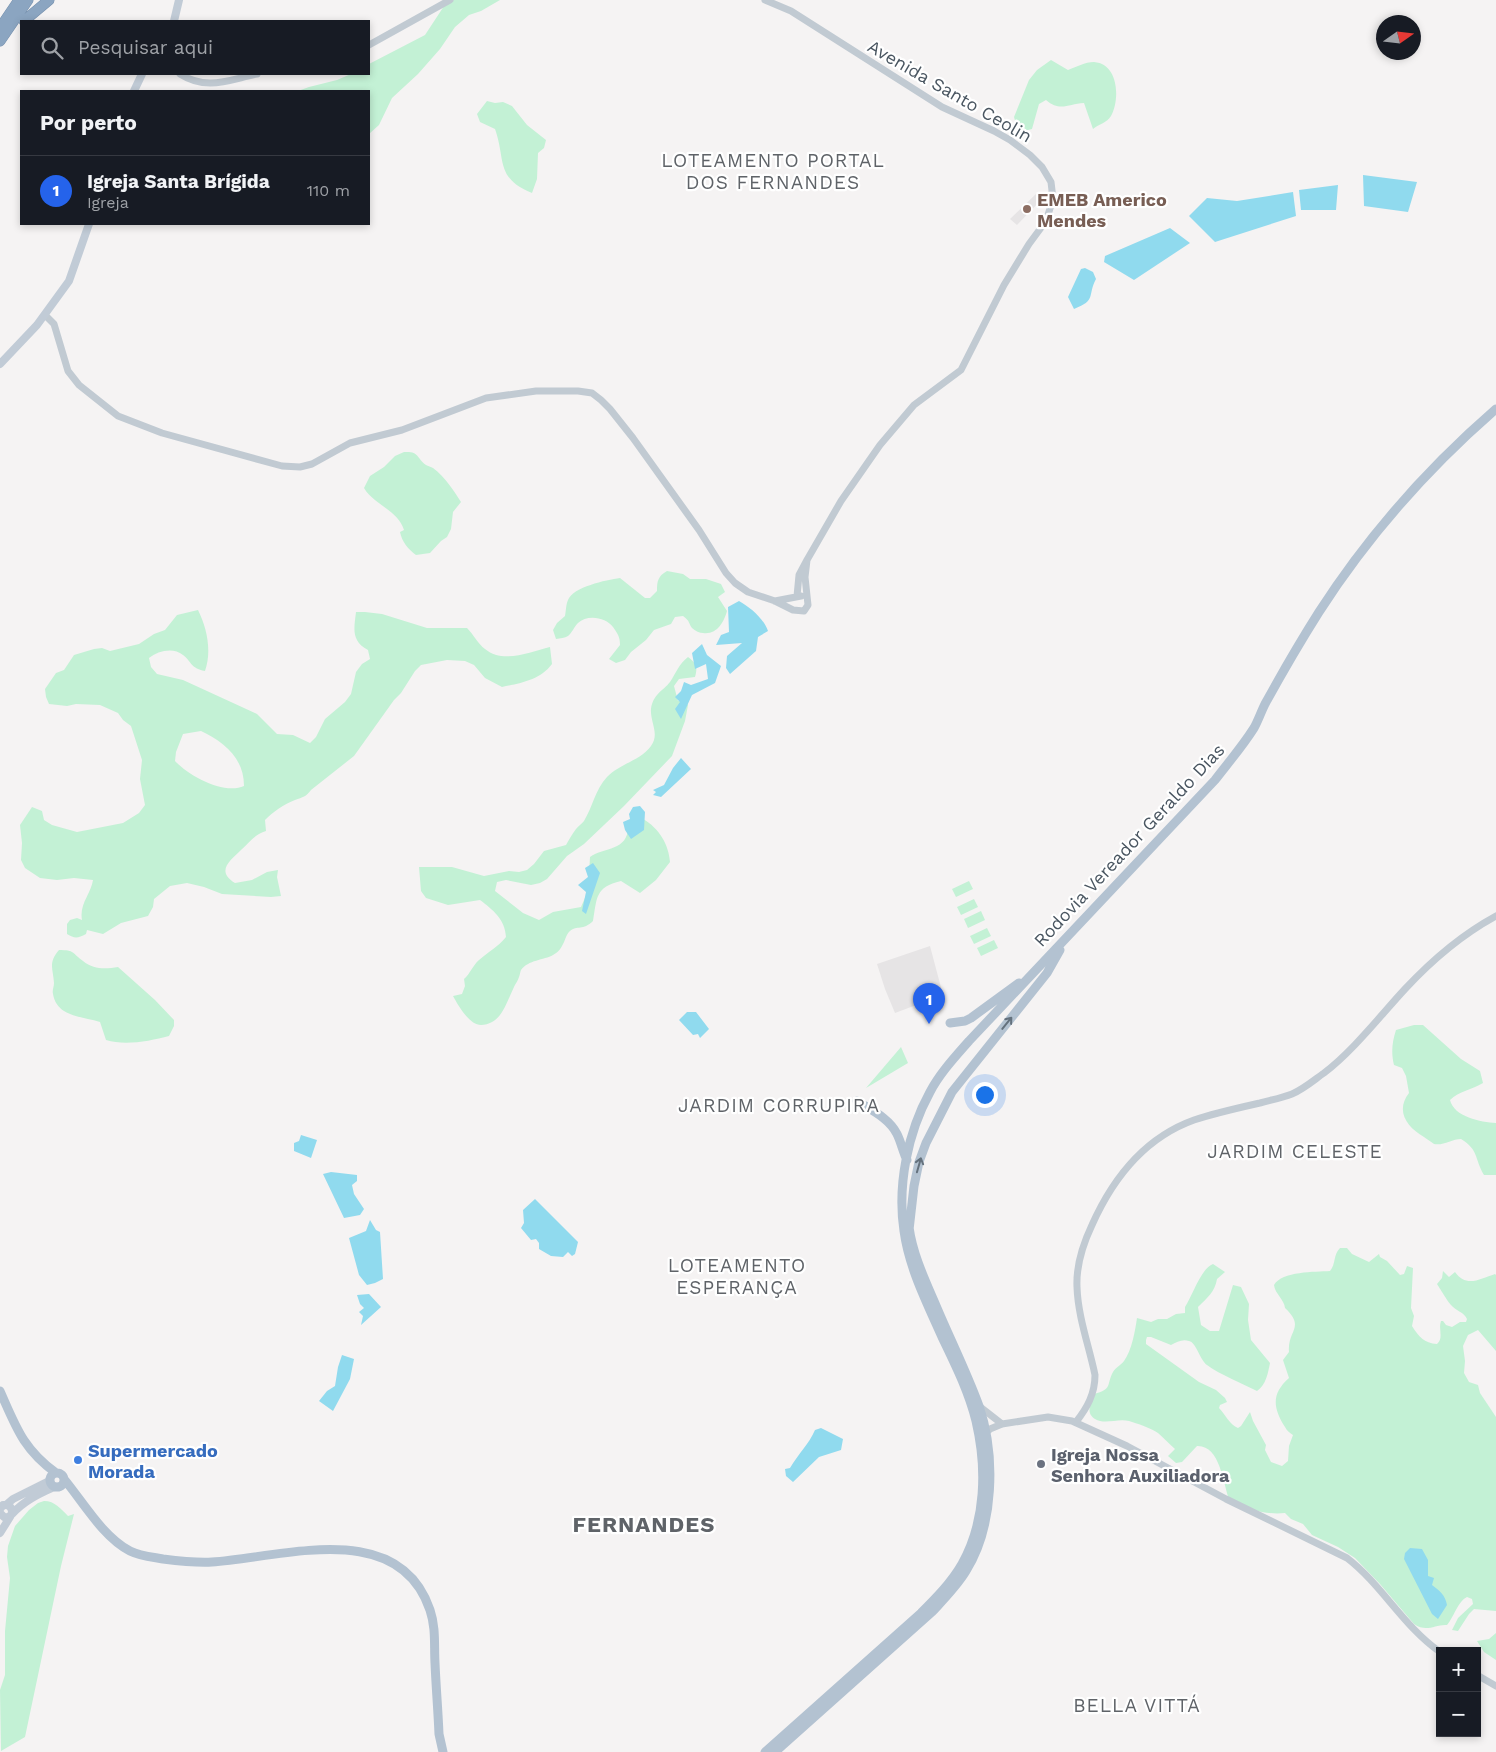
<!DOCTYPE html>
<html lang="pt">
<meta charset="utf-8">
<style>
:root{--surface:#171b24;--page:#242831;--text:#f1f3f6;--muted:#9ea1a6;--line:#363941;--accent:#2563eb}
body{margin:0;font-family:"Work Sans",sans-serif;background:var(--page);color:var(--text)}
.controls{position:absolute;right:15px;bottom:15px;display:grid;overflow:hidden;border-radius:0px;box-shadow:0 2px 8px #0003}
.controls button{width:45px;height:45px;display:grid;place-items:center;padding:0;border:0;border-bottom:1px solid var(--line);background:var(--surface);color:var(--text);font:25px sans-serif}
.compass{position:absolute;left:1376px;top:15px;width:45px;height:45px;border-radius:50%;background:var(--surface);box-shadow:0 2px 8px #0003;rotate:76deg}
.you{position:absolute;left:984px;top:1094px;width:18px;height:18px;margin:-12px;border:4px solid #fff;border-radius:50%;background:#1a73e8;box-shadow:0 0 0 8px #1a73e833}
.badge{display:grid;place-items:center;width:32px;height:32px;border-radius:50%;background:var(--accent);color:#fff;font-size:16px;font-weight:700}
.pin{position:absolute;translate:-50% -41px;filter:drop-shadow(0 1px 2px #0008)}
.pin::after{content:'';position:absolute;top:26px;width:18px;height:15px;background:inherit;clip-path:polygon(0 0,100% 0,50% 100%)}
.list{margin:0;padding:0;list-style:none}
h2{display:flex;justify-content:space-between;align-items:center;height:65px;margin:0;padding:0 20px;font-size:21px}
h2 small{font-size:16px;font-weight:400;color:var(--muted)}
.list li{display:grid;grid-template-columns:32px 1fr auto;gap:15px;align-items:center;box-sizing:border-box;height:70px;padding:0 20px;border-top:1px solid var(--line)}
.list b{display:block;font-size:19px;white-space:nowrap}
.list p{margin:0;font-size:16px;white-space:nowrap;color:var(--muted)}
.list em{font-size:16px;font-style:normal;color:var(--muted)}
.icon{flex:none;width:28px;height:28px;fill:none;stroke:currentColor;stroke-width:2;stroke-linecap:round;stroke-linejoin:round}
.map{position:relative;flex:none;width:1496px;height:1752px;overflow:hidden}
.search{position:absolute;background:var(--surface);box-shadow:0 2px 8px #0003;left:20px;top:20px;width:350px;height:55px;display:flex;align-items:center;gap:12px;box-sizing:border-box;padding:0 18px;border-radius:0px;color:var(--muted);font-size:19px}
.panel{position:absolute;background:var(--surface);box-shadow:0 2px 8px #0003;left:20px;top:90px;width:350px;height:135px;border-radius:0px}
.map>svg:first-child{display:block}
</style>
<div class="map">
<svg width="1496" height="1752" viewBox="0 0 1496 1752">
<rect width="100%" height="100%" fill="#f5f3f3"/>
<path fill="#e6e4e5" d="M 1037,193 L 1042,199 L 1017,225 L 1010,219 Z
M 930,946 L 943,995 L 895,1013 L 885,989 L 877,964 Z"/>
<path fill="#c3f1d5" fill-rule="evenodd" d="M 448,0 L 500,0 L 481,11 L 469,15 L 455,27 L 440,49 L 418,74 L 392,98 L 379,125 L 369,134 L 369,91 L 298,91 L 309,87 L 337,80 L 351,74 L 369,74 L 369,64 L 425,35 Z
M 1051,60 L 1068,70 C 1076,67 1085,62 1094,62 C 1119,64 1120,100 1111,116 C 1107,123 1099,124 1093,129 L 1084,103 C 1068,104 1060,112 1046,100 L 1039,104 L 1032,129 L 1024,131 L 1016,124 L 1014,117 L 1029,80 L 1037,70 Z
M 487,101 L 495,103 L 503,102 L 512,106 L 527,125 L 546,140 L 544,148 L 538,153 L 537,179 L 532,193 C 495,178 506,160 495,129 L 480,122 L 477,114 Z
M 404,452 C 419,451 416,457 426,465 C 428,466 431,467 433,468 C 445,477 454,491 461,502 L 453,512 L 451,529 L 447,537 L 441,541 L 430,553 L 416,555 C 408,549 402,542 400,532 L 404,530 C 398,510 374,505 364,488 L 370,476 L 384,467 L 395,456 Z
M 667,571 L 683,574 L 690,579 L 706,579 L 721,584 L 725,592 L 718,597 L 727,611 C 724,622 717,635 703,633 C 700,633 695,631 692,628 C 688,623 691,622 683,616 L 675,617 L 671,624 L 654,630 L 646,640 L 631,652 L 625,660 L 616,663 L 609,659 L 620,645 C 620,637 618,634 613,627 C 606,617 587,614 578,623 C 574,627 572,633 568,636 C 565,638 560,638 556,639 L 553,630 L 557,623 L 565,616 C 566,611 566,604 568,600 C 573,587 606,580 620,578 L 645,598 L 650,598 L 657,591 C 657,581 658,576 667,571 Z
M 198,610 C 207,628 212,651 205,671 C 190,668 192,662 183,655 C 173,647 158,651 149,658 L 151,667 L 157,674 L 183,680 L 257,714 L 277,734 L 293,735 L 310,743 L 316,737 L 325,719 L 345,702 L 351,694 L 356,672 L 362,664 L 370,659 L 368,650 C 351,641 354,629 356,612 L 365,612 L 382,614 L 427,628 L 467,628 C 474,635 478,644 485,649 C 503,664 530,652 550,647 L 552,664 C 540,680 521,683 502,687 L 485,678 L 474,665 L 465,661 L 447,660 L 421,665 L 415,671 L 401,693 L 394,700 L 354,756 L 311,790 C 306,797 303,797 295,800 C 284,804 273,812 265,820 L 266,831 C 255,834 250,842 241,850 C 231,860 215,871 235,883 L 252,880 L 267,872 L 278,870 L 277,877 L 281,896 L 271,897 L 222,894 L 204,887 L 187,883 L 170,886 L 154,899 L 153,907 L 148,916 L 121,923 L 103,934 L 87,930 L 86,934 C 78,938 75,939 67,934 L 67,924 L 70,920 L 77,918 L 82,920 C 79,904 91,894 93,880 L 74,878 L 57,880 L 40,878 L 25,868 L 21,860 L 22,843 L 20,825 L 32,807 L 42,811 L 44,820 L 52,825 L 77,832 L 123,823 L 139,813 L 145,805 L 140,779 L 142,760 L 131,726 L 123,720 L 118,713 L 100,705 L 76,704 L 67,706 L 49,704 L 46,697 L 45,689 L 56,673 L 64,670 L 74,655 L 94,649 L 102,648 L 110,651 L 139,644 L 154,634 L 165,630 L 177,615 ZM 201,731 C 224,742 244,758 244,786 C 224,795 189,776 175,761 L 176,752 L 183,734 Z
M 688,657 C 696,663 698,667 695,677 L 679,679 L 674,686 L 678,701 L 685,698 L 688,705 L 685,721 L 672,756 L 624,806 L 584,844 L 567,856 L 547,879 L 540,883 L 531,885 L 506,880 L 497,882 L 495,891 L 523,913 L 539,920 L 553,912 L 581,907 L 588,891 L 590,857 C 604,847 628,851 628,827 L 643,819 C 659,828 669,845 670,862 L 656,880 L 640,893 L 621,881 C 595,887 597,898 593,921 C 583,931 577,925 570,931 C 564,936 565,949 553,955 C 544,960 528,960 521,970 C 520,972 520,975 519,977 C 518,981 515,984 514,987 C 506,1003 502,1024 481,1025 C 469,1025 458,1005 453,996 L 462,994 L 465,986 L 464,979 C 470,974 473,965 479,960 C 488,952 498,947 506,937 C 505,919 493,910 480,900 L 448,905 L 426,898 L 421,891 L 419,867 L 452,867 L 484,876 L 509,871 L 519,872 L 527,870 L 534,864 L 544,851 L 566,845 C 569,840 572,834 576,829 C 578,826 582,824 584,821 C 593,806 595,790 607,777 C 619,764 640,761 651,746 C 660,734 650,722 651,709 C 653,694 663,691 670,682 C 676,673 679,664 688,657 Z
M 969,881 L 973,889 L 956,897 L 952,889 Z
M 974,899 L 978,907 L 961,915 L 957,907 Z
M 981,911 L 985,920 L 968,928 L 964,919 Z
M 987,928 L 991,936 L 974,944 L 970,936 Z
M 994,940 L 998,948 L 981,956 L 977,948 Z
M 59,950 C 75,950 72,953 83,961 C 94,970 106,969 118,967 L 155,1000 L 174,1020 L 174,1026 L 169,1036 C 150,1041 125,1046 106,1040 L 100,1022 C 81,1016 57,1017 53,994 C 52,990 54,987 54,983 C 53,968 48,963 59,950 Z
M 1414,1025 L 1423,1025 L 1461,1059 L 1480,1071 L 1483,1083 C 1472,1090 1459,1091 1450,1100 C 1454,1117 1481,1122 1496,1123 L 1496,1175 L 1484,1175 C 1474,1158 1479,1150 1461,1139 C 1452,1139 1443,1146 1434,1144 C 1431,1142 1427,1139 1424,1137 C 1407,1127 1395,1111 1409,1093 L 1406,1076 L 1402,1068 L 1394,1065 C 1391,1053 1392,1042 1396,1030 Z
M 901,1047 L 908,1063 L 866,1088 Z
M 1340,1248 L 1347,1248 L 1352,1254 L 1369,1262 L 1379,1254 L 1380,1257 L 1387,1261 L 1400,1275 L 1404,1274 L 1407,1266 L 1413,1268 L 1411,1308 L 1414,1316 L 1412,1326 C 1419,1337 1424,1343 1437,1344 C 1444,1338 1438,1329 1441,1321 L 1443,1321 L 1446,1325 L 1452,1327 L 1460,1322 L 1466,1322 L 1467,1319 C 1464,1312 1456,1311 1451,1305 C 1448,1302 1439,1287 1437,1284 L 1442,1278 L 1443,1271 L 1449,1277 L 1455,1272 C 1466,1288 1480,1279 1495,1274 L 1496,1275 L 1496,1351 L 1478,1330 L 1468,1335 L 1463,1346 L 1465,1361 L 1464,1373 L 1469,1382 L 1478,1385 L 1480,1393 L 1496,1417 L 1496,1611 L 1474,1609 L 1469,1614 L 1458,1631 L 1452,1630 L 1458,1618 L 1473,1604 L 1472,1599 L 1467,1597 C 1458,1601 1454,1617 1447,1625 C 1435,1624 1427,1633 1414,1624 L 1380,1584 L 1355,1558 L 1338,1547 L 1312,1535 L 1303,1524 L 1291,1519 L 1285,1513 C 1264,1515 1247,1509 1229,1499 C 1223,1483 1220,1445 1197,1446 L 1182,1462 L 1176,1463 L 1168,1456 L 1175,1449 C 1169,1444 1164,1438 1158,1433 C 1153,1429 1136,1423 1129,1421 C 1118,1418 1105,1425 1095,1419 C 1085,1413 1091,1402 1094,1394 C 1113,1389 1106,1385 1113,1372 C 1116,1367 1121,1365 1124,1361 C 1132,1350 1135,1331 1137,1318 L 1151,1322 L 1158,1319 L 1167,1319 L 1176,1314 L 1185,1313 L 1185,1307 C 1192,1297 1201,1268 1213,1264 L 1225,1272 L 1217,1279 C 1215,1292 1207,1298 1198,1307 L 1201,1325 L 1210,1331 L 1219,1331 L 1233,1285 L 1241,1287 L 1249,1304 L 1248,1320 L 1251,1340 L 1270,1363 C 1268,1373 1266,1385 1257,1391 C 1243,1384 1219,1374 1207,1365 C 1200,1360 1196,1342 1189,1341 C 1182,1339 1177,1342 1171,1345 L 1151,1337 L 1147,1337 L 1146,1340 L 1146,1344 L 1199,1382 L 1216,1390 L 1225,1398 L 1227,1402 L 1220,1405 L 1219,1408 C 1225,1414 1230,1425 1238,1428 L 1241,1426 L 1250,1412 L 1253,1421 L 1266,1445 L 1265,1450 L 1271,1462 L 1282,1466 L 1288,1461 L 1289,1446 L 1293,1435 C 1290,1433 1287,1431 1285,1427 C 1273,1408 1271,1394 1289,1378 L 1283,1360 L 1289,1352 C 1287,1330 1306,1328 1285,1308 C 1284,1299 1275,1294 1274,1285 C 1282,1271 1315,1272 1330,1271 C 1336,1264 1333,1255 1340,1248 Z
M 44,1501 C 55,1501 61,1509 68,1516 L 74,1514 L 61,1566 L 25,1737 L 1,1751 L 0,1690 L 5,1675 L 5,1631 L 10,1578 L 7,1557 L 8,1546 L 15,1526 L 29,1510 L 38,1503 Z
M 1496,1633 L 1496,1660 L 1484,1652 L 1477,1641 L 1489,1639 Z"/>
<path fill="#90daee" d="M 1363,175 L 1417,182 L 1408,212 L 1364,206 Z
M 1338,185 L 1336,210 L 1301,210 L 1299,190 Z
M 1293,192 L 1296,216 L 1215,242 L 1189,216 L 1207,198 L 1237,201 Z
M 1170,228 L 1190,243 L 1134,280 L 1104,262 L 1105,256 Z
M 1085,268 L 1093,272 L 1096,279 C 1087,296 1097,300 1074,309 L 1068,297 L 1081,269 Z
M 739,601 C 750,607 764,619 768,631 L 758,637 L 756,651 L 730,674 L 726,668 L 727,656 L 742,643 L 716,645 L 721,635 L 729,632 L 728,607 Z
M 702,644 L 707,655 L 721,666 L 715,683 L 692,695 L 681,719 L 675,709 L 680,702 L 675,697 L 681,691 L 684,682 L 691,685 L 708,679 L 706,664 L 695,669 L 692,653 Z
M 681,758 L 691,769 L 661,797 L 653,795 L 656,792 L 653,790 L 664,785 L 673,768 Z
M 640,806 L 645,812 L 644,830 L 631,839 L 625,830 L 623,822 L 630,819 L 629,814 L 633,807 Z
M 593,863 L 600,873 L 586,914 L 582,911 L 586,892 L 578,885 L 588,877 L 585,868 Z
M 687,1012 L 696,1012 L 709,1029 L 700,1038 L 698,1034 L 693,1035 L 679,1020 Z
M 301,1135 L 317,1140 L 311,1158 L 294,1151 L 294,1143 L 299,1141 Z
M 331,1172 L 357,1175 L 357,1181 L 352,1185 L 354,1194 L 364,1209 L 360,1215 L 344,1218 L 323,1174 Z
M 535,1199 L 578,1242 L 575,1254 L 572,1256 L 568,1252 L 563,1257 L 551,1256 L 539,1249 L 539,1243 L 536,1239 L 531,1240 L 521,1228 L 524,1223 L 523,1210 Z
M 370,1220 L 376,1230 L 380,1232 L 383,1279 L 375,1283 L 367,1285 L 359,1275 L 349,1238 L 366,1231 Z
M 369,1294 L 381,1307 L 361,1325 L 363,1316 L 359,1312 L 364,1308 L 360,1304 L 357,1295 Z
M 342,1355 L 354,1359 L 350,1379 L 333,1411 L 319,1401 L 327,1391 L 335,1386 L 338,1367 Z
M 821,1428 L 843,1439 L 841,1450 L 819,1457 L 793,1482 L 786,1476 L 785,1469 L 790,1468 C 798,1454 809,1444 815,1430 Z
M 1410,1548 L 1422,1549 L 1428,1560 L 1428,1576 L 1434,1578 L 1432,1585 C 1440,1591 1445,1595 1447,1605 L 1438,1619 L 1432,1614 L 1404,1559 L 1405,1553 Z"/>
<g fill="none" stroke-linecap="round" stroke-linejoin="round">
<g stroke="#7690ad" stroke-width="11">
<path id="motorway" d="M 24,21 L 49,0
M 0,28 L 19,0
M 0,41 L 28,0"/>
</g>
<path stroke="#c1cad2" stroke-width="7" d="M 765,0 L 791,11 L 942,107 L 994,131 L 1010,140 L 1030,155 L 1042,167 L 1051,182 L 1053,199 L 1046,221 L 1029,244 L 1004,285 L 961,370 L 914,405 L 880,445 L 841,501 L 807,560 L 799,575 L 797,596
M 369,45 L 450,0
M 180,74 C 207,91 228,80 257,74
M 45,315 L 54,324 L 68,371 L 79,385 L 118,416 L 162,433 L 282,466 L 300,467 L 312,464 L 350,443 L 402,430 L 486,398 L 536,391 L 578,391 L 592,393 L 601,400 L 610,409 L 633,438 L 699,530 L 726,573 L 735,583 L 748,592 L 775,601 L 793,610 L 804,611 L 808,605 L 805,577 L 807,560
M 775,601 L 801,596
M 979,1406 L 1002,1424
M 1076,1422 C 1087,1408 1095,1394 1095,1375 C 1089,1346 1078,1317 1077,1287 C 1076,1265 1083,1244 1092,1225 C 1113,1178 1144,1138 1194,1120 C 1215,1113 1238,1108 1260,1103 C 1271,1100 1282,1098 1292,1094 C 1304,1089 1314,1080 1324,1073 C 1353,1051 1380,1016 1405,989 C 1432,960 1461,935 1496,916
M 986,1433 L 990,1429 L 1002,1424 L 1048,1417 L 1072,1421 L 1127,1446 L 1226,1499 L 1347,1558 C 1382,1585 1403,1626 1440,1652
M 1477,1675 L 1496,1686"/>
<path stroke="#c1cbd6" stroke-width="8" d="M 174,21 L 179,0
M 134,91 L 142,74
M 0,364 L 37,325 L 69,281 L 89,224
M 6,1505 L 13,1499 L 49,1481
M 0,1509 L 3,1505 L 8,1505 C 15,1510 12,1519 4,1517 L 0,1513
M 12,1514 C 24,1501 38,1494 54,1487
M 0,1533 L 10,1517"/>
<path stroke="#b3c2d1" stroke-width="9" d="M 950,1023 L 965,1021 L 971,1018 L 1019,983
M 857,1101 C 871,1110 889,1118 897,1134 C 901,1142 903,1152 907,1160
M 909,1230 L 914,1186 L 919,1162 L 926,1143 L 952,1092 L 1047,973 L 1060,950
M 0,1391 C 16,1427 23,1449 56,1473
M50 1480a7 7 0 1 1 14 0a7 7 0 1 1-14 0Z
M 64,1479 C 83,1502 103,1537 130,1551 C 140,1556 152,1557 163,1559 C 179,1561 195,1563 212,1562 C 284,1557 399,1518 430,1610 C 436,1628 434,1644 435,1663 C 436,1687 438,1710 439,1734 L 443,1752
M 765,1752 L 921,1613 C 936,1598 951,1583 962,1564 C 986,1521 987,1468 976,1421 C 969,1392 955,1364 942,1337 C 927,1303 909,1268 904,1231 C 897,1185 908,1132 930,1092 C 940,1073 955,1057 969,1041 L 1215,780 C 1228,763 1242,747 1254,728 C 1258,721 1261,712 1265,704 C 1282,673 1300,642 1319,612 C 1368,536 1428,468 1496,409
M 775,1752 L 932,1612 C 944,1599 957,1586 966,1571 C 994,1526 996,1456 979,1406 C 967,1373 951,1341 937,1308 C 926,1282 913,1256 909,1227"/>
<use href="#motorway" stroke="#8ba5c1" stroke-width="10"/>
</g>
<defs><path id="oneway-shaft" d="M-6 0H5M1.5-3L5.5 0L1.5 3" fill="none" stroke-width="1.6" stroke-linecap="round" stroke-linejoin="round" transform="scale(1.25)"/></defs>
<g stroke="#64717d">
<use href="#oneway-shaft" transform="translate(1007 1023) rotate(-51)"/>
<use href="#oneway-shaft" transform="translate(919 1165) rotate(-74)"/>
</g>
<circle fill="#8d6e63" stroke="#fff" stroke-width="2" cx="1027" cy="209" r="5"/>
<circle fill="#3f7fe0" stroke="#fff" stroke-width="2" cx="78" cy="1460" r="5"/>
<circle fill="#6b7280" stroke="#fff" stroke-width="2" cx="1041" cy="1464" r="5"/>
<g text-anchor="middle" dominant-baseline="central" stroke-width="4.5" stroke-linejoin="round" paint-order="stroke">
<g font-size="18" fill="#4a5661" stroke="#fff">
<text transform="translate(950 91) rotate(30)">Avenida Santo Ceolin</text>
<text transform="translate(1129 845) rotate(-47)">Rodovia Vereador Geraldo Dias</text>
</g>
<g font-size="18" font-weight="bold" fill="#785e54" stroke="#fff" text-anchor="start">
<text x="1037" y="199">EMEB Americo<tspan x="1037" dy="21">Mendes</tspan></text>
</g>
<g font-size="18" font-weight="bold" fill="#366cbe" stroke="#fff" text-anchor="start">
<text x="88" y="1450">Supermercado<tspan x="88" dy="21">Morada</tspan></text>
</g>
<g font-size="18" font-weight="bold" fill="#5b616d" stroke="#fff" text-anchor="start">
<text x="1051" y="1454">Igreja Nossa<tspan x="1051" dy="21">Senhora Auxiliadora</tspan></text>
</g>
<g font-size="19" letter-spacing="1" fill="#5f6368" stroke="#fff">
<text x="773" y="160">LOTEAMENTO PORTAL<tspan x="773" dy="22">DOS FERNANDES</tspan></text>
<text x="779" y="1105">JARDIM CORRUPIRA</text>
<text x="1295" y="1151">JARDIM CELESTE</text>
<text x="737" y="1265">LOTEAMENTO<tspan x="737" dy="22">ESPERANÇA</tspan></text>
<text x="1137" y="1705">BELLA VITTÁ</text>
</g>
<g font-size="22" font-weight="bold" letter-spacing="1" fill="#5f6368" stroke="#fff">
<text x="644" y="1524">FERNANDES</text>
</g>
</g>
</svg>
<div class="controls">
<button>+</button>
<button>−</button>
</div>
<svg class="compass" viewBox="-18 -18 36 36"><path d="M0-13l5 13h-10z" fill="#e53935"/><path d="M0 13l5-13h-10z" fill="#9ea1a6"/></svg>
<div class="you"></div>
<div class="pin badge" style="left:929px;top:1024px">1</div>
<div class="search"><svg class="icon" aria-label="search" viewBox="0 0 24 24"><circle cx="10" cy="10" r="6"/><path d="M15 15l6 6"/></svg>Pesquisar aqui</div>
<section class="panel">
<h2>Por perto<small></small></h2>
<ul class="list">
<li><span class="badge">1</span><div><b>Igreja Santa Brígida</b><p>Igreja</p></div><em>110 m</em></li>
</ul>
</section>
</div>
